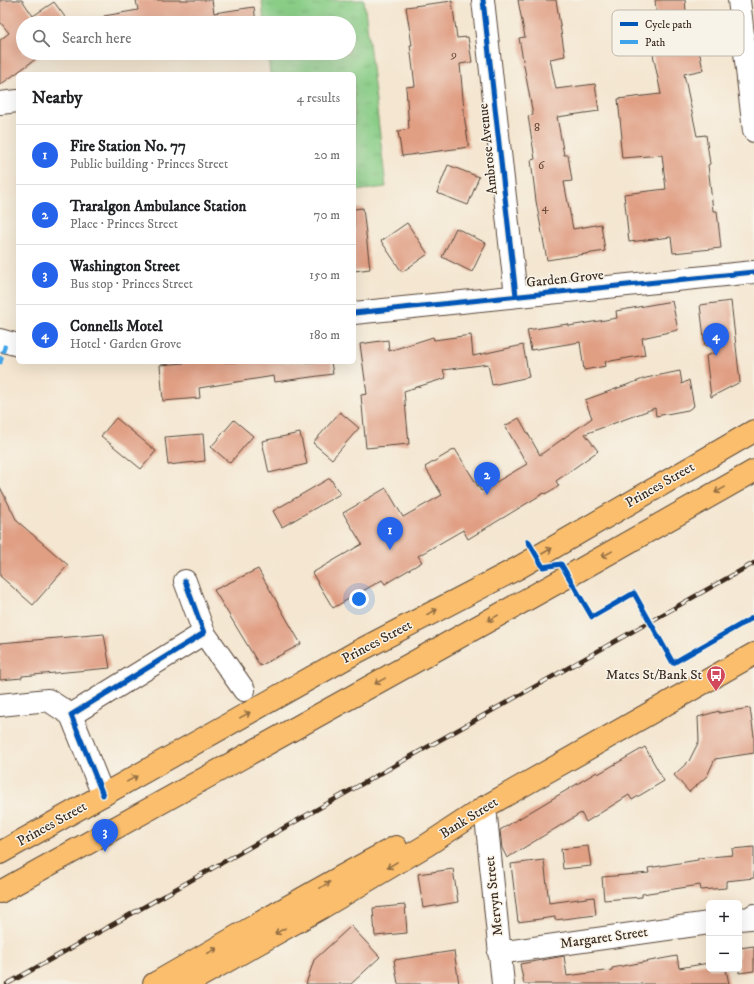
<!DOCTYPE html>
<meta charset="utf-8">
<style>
:root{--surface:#fff;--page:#f6f6f6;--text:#202124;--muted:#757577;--line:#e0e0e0;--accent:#2563eb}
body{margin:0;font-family:"IM FELL DW Pica",serif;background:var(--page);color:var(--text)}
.controls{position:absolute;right:12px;bottom:12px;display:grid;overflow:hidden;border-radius:6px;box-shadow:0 4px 16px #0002}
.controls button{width:36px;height:36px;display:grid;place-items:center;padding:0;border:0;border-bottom:1px solid var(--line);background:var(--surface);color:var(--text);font:20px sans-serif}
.you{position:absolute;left:359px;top:599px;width:14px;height:14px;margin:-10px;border:3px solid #fff;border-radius:50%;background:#1a73e8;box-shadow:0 0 0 6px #1a73e833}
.badge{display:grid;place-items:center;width:26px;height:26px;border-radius:50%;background:var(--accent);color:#fff;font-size:13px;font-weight:700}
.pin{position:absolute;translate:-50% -33px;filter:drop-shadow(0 1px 2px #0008)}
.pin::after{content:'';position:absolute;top:21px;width:14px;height:12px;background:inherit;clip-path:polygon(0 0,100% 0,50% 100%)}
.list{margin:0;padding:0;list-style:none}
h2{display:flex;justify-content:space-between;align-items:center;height:52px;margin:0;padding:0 16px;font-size:17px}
h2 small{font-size:13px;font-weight:400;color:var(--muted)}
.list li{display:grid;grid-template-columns:26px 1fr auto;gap:12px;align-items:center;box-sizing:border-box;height:60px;padding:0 16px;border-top:1px solid var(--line)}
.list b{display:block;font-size:15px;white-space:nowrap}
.list p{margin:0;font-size:13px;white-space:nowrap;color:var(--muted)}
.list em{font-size:13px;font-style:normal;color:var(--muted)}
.icon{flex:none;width:22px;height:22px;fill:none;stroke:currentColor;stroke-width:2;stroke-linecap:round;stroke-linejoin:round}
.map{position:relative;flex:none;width:754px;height:984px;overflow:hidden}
.search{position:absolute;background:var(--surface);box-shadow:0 4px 16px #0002;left:16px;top:16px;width:340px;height:44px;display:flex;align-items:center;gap:10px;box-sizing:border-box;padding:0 14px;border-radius:22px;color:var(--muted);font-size:15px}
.panel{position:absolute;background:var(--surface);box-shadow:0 4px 16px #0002;left:16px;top:72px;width:340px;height:292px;border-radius:6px}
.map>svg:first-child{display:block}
</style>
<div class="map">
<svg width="754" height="984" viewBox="0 0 754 984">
<defs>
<pattern id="park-tufts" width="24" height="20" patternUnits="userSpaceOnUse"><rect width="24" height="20" fill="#89cd87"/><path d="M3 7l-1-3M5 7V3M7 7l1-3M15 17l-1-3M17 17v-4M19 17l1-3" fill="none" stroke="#77b074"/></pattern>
</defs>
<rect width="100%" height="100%" fill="#f7f3e8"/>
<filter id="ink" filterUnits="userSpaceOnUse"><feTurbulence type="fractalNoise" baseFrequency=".025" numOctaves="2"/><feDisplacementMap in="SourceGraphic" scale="8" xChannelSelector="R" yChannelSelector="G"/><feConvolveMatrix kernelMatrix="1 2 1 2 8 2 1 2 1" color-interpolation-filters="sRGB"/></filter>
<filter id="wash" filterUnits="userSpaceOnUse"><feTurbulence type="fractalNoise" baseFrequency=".012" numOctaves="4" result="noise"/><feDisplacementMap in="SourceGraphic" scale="16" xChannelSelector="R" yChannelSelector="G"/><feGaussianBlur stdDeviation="0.9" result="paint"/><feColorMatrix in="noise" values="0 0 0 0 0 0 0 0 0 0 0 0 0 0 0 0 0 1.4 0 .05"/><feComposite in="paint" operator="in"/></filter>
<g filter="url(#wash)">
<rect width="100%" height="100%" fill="#f4e6d0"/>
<path fill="url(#park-tufts)" stroke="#627c52" d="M 262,0 L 364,0 L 386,187 L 354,191 L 354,74 L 270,74 L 268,53 L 349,53 L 349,23 L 264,23 Z"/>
<g id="blocks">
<path fill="#e09e83" d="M 0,0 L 22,0 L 33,16 L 54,2 L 65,17 L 57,23 L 23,23 L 23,53 L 44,53 L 0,85 L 0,40 L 9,33 L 1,23 L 0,23 Z
M 136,0 L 212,0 L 214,13 L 254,7 L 256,23 L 104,23 L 104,16 L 138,10 Z
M 518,0 L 556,0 L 565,56 L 550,59 L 556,89 L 595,84 L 599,111 L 557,117 L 564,155 L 568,155 L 572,181 L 564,182 L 573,229 L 601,224 L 605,251 L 547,260 L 536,201 L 531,160 L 535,159 L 528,116 L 533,115 L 519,38 L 525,37 Z
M 655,0 L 685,0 L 689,41 L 697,40 L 703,70 L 684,74 L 697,136 L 706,135 L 710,164 L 708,165 L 713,211 L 717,211 L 721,248 L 673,253 L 671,237 L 629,242 L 624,194 L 666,189 L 662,155 L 622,158 L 620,139 L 622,138 L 618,99 L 661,94 L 652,49 L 660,47 Z
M 452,1 L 457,38 L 468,37 L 472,62 L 460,64 L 465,122 L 469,147 L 402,156 L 398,131 L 409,129 L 406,87 L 415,86 L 410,45 L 412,45 L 406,7 Z
M 448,165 L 479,177 L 468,205 L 437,193 Z
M 363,208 L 370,269 L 354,271 L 354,209 Z
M 407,223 L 428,254 L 402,272 L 381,241 Z
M 456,228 L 486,243 L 472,272 L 442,257 Z
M 672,301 L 678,330 L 642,338 L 645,355 L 605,362 L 606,366 L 584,370 L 580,342 L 531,350 L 527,330 L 568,324 L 569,326 L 617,318 L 616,311 Z
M 731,301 L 740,382 L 711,397 L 706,356 L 716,352 L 714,344 L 705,346 L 700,305 Z
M 471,335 L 473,356 L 523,345 L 529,377 L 492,385 L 488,364 L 443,370 L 446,378 L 404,391 L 409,444 L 366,448 L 361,395 L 367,394 L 360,344 L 388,340 L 389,351 L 433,337 L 434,340 Z
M 196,362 L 331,362 L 333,374 L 275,382 L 274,376 L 199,388 L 200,398 L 163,401 L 160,365 Z
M 680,371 L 682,384 L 689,380 L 694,406 L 688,410 L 656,416 L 655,408 L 585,434 L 598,451 L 556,481 L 559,486 L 545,494 L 544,493 L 468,539 L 463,530 L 418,556 L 422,562 L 385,584 L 382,580 L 333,608 L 312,573 L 362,544 L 343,513 L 386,488 L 403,517 L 442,495 L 425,467 L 455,449 L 481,491 L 527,464 L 505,426 L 519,418 L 540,455 L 592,418 L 585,400 L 646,378 Z
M 340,412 L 359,428 L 332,459 L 313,443 Z
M 116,418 L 156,451 L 141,469 L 101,436 Z
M 234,420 L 253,436 L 230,463 L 211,447 Z
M 300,433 L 307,464 L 269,473 L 262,441 Z
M 203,434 L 205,461 L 168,465 L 165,437 Z
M 330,478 L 340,494 L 282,527 L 273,511 Z
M 0,487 L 17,521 L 68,565 L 33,605 L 0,576 Z
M 258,569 L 301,644 L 260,666 L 214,590 Z
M 104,634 L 110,668 L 22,676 L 22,678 L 0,680 L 0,643 Z
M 750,708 L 754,736 L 754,753 L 715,759 L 707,776 L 689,792 L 674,775 L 689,761 L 699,741 L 698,717 L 719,711 L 719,713 Z
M 645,747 L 664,781 L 632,800 L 629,795 L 586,822 L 581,813 L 507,858 L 502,848 L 500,830 L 597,772 L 598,774 Z
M 588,846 L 591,866 L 563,869 L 561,849 Z
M 754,847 L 754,878 L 726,881 L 726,888 L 701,890 L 700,885 L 642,894 L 642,897 L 604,900 L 602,877 L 649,873 L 648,868 L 698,860 L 698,858 L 733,855 L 732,849 Z
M 544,860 L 549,903 L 594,897 L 596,915 L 555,920 L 555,917 L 518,922 L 511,864 Z
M 453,869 L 458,902 L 423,908 L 418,874 Z
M 405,905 L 407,933 L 375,936 L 373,908 Z
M 351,926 L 380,957 L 351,984 L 306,984 L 314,960 Z
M 754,946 L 754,971 L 739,973 L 739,948 Z
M 454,951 L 459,984 L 398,984 L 394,960 Z
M 564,956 L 567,976 L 612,970 L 612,968 L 677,956 L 679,968 L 709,963 L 709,969 L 726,969 L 729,984 L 524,984 L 520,964 Z"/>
</g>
</g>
<g filter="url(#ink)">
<use href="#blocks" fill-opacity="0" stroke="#574639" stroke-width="1"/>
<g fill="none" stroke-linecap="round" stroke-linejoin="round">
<g stroke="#574639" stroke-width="24">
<path id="minor" d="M 483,0 L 516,296
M 739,0 L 754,131
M 0,103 L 18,101
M 354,313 L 754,272
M 0,340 L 18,345
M 204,633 L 244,690
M 0,705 L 48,700 L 71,715
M 103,795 L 71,715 L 204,633 L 185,581
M 485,807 L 503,984
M 739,919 L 750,918 L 754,915
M 499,953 L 709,923"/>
</g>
<g stroke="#574639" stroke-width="24">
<path id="major" d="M 154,984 C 235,938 314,890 396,847
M 186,984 L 321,908 L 427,845 L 485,807 L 754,654"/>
</g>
<g stroke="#574639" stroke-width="24">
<path id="highway" d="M 0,853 L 355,653 L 518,568 L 754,431
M 0,892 L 569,576 L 754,471"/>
</g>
<use href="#minor" stroke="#fff" stroke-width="22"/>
<use href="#major" stroke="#fabe6d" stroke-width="22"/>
<use href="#highway" stroke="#fabe6d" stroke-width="22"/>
<g stroke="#3b2a1e" stroke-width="4.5">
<path id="rail" d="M 7,984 L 754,563"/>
</g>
<use href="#rail" stroke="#f7f3e8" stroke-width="3" stroke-dasharray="9" stroke-linecap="butt"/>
<path stroke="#3fa3ea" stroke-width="4" stroke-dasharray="8 4" stroke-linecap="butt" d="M 0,364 L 6,341"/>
<g stroke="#f7f3e8" stroke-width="8">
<path id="cycleway" d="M 483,0 L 516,296
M 354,313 L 754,272
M 528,541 L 543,567 L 561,564 L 592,617 L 634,593 L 673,663 L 754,617
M 103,795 L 71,715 L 204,633 L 185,581"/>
</g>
<use href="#cycleway" stroke="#0057b8" stroke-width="5"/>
</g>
<defs><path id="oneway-shaft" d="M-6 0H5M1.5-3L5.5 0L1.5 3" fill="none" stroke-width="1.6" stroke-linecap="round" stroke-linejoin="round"/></defs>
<g stroke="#916d42">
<use href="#oneway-shaft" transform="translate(720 490) rotate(151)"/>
<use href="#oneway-shaft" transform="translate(547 551) rotate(-30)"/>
<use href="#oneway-shaft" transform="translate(607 554) rotate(151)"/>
<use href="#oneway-shaft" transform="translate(432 612) rotate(-27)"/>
<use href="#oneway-shaft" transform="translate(493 618) rotate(151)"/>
<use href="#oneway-shaft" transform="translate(380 681) rotate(151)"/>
<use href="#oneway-shaft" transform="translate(245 715) rotate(-29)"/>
<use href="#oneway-shaft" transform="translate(132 779) rotate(-29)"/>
<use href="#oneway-shaft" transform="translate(392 865) rotate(149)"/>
<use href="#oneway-shaft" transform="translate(325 885) rotate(-31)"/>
<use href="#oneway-shaft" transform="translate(280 931) rotate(151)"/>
<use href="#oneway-shaft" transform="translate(212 951) rotate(-29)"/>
</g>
</g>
<defs>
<g id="bus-pin" transform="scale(1)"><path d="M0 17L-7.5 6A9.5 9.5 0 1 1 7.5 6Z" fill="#d1495b" stroke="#f7f3e8"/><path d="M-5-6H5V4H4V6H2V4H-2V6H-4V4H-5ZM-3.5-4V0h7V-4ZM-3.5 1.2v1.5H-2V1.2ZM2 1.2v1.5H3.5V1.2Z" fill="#fff"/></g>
</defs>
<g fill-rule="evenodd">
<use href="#bus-pin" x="716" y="675"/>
</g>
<g text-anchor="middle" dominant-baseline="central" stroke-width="3" stroke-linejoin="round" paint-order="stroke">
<g font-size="12" fill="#644737">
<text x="454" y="54">9</text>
<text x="537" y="127">8</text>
<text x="541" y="165">6</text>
<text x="545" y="207">4</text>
</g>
<g font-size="14" fill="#3b2a1e" stroke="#f7f3e8">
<text transform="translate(488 149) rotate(-96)">Ambrose Avenue</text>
<text transform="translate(565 279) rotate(-6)">Garden Grove</text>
<text transform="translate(660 485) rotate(-30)">Princes Street</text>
<text transform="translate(377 642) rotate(-28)">Princes Street</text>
<text transform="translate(469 818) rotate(-32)">Bank Street</text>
<text transform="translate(52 824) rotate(-29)">Princes Street</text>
<text transform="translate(494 896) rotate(-96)">Mervyn Street</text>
<text transform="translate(604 938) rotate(-8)">Margaret Street</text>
</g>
<g font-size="14" fill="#3b2a1e" stroke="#f7f3e8" text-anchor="end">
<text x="702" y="675">Mates St/Bank St</text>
</g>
</g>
<rect x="612" y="10" width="132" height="46" rx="6" fill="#f7f3e8" stroke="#bfb7ab" stroke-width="1"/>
<rect x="620" y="22" width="18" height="4" fill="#0057b8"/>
<rect x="620" y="40" width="18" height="4" fill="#3fa3ea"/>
<g font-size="11" fill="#3b2a1e">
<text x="645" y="28">Cycle path</text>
<text x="645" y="46">Path</text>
</g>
</svg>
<div class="controls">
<button>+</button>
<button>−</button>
</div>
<div class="you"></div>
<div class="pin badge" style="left:390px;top:550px">1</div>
<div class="pin badge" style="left:487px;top:495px">2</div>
<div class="pin badge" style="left:105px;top:852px">3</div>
<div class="pin badge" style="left:716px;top:356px">4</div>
<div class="search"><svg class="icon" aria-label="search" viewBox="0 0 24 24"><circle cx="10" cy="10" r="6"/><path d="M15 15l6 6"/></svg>Search here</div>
<section class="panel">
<h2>Nearby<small>4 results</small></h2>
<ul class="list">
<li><span class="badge">1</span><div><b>Fire Station No. 77</b><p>Public building · Princes Street</p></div><em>20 m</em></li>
<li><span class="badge">2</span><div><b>Traralgon Ambulance Station</b><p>Place · Princes Street</p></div><em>70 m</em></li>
<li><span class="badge">3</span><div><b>Washington Street</b><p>Bus stop · Princes Street</p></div><em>150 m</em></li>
<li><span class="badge">4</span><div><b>Connells Motel</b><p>Hotel · Garden Grove</p></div><em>180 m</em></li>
</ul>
</section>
</div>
